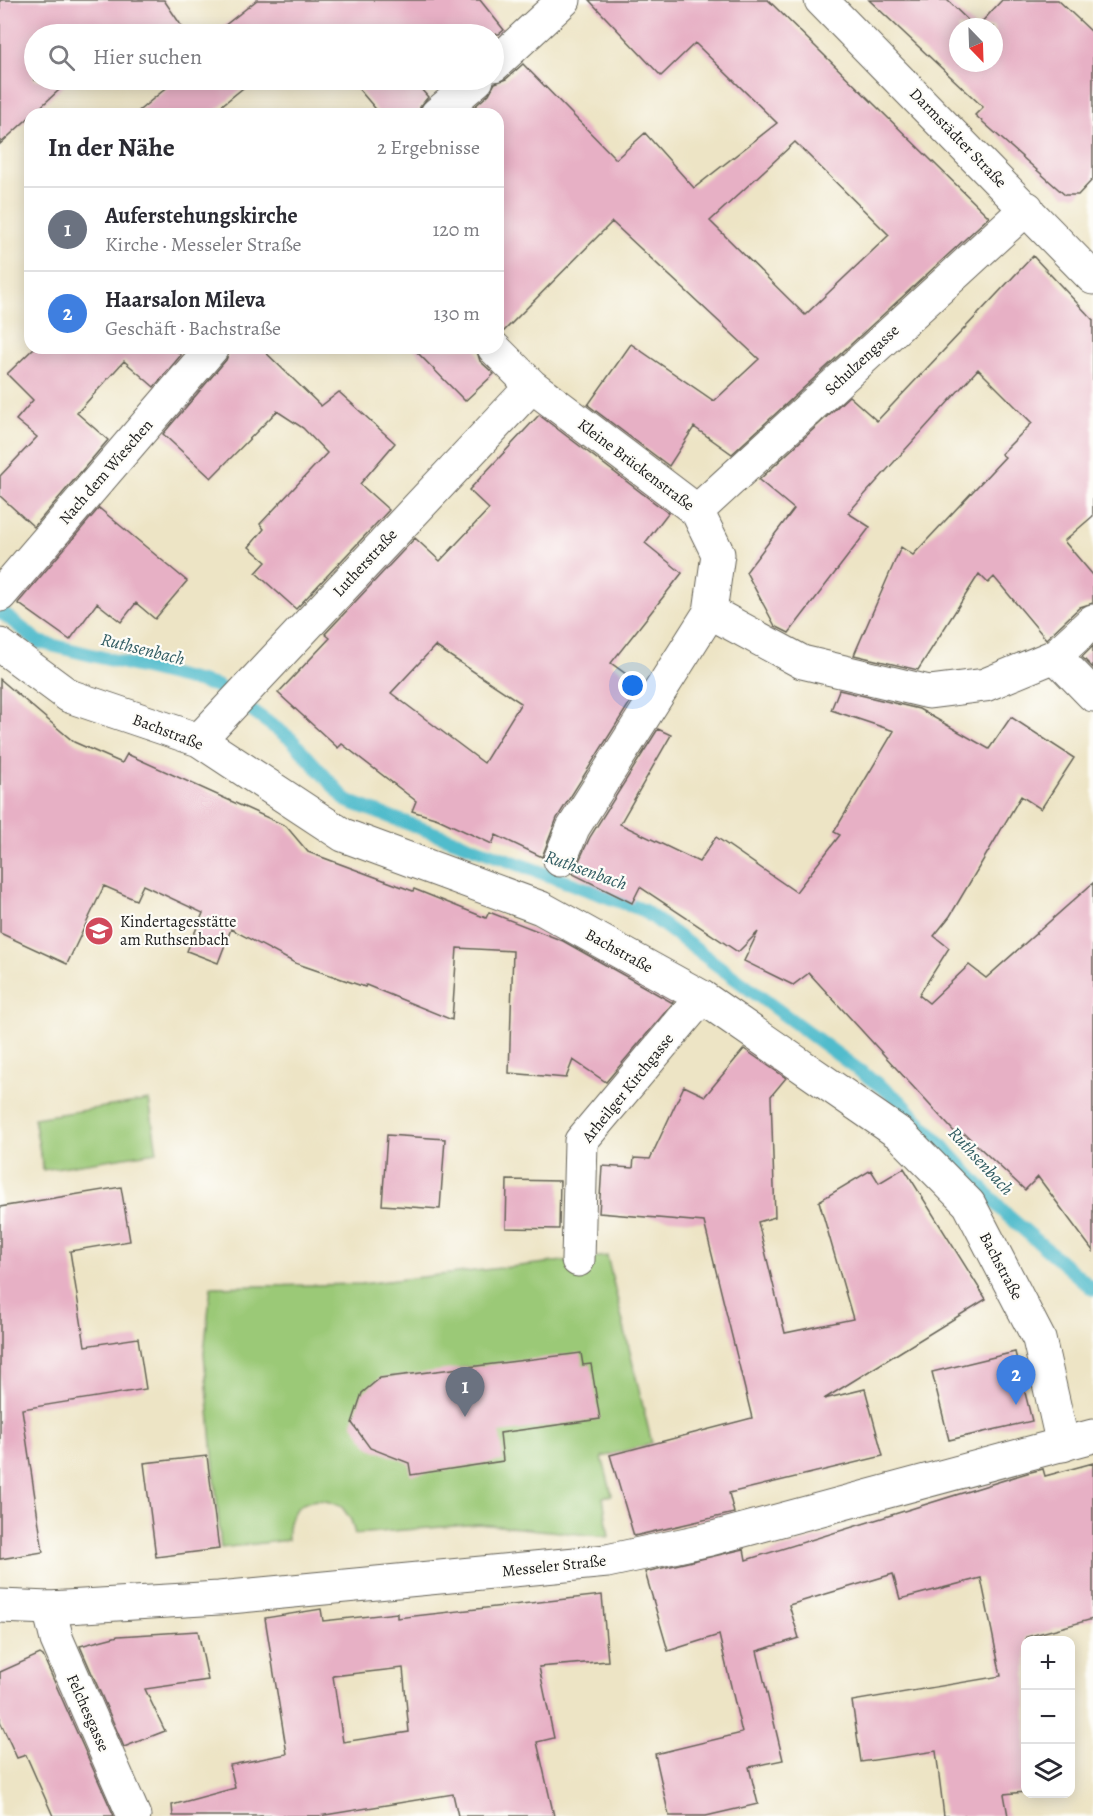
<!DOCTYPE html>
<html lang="de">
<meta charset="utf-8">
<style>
:root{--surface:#fff;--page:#f7f7f7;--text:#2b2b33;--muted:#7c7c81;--line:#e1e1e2;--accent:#d1495b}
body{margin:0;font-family:Alegreya,serif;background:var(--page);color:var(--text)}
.controls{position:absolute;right:18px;bottom:18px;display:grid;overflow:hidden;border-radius:12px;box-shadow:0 3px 15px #0003}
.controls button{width:54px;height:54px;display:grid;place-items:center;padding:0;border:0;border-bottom:2px solid var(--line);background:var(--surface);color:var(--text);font:30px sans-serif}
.compass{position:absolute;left:949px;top:18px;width:54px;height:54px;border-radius:50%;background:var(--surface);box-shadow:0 3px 15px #0003;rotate:157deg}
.you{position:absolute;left:633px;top:686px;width:21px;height:21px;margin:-15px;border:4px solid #fff;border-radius:50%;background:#1a73e8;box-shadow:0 0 0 9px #1a73e833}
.badge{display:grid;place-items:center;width:39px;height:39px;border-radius:50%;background:var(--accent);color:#fff;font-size:20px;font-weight:700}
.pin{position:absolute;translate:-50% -50px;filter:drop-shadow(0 2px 3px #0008)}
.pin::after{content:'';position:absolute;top:32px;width:21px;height:18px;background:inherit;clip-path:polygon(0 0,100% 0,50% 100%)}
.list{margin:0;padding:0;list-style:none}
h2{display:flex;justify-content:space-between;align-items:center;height:78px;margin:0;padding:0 24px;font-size:26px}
h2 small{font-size:20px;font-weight:400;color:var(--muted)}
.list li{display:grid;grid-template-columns:39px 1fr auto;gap:18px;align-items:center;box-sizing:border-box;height:84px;padding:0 24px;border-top:2px solid var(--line)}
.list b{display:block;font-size:22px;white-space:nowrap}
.list p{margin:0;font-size:20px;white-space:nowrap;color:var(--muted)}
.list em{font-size:20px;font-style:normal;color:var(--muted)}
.icon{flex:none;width:33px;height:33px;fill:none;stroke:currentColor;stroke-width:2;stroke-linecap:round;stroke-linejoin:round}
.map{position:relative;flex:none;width:1093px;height:1816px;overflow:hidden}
.search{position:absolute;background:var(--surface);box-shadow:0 3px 15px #0003;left:24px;top:24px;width:480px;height:66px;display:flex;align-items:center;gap:15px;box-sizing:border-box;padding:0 21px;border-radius:33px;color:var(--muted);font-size:22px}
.panel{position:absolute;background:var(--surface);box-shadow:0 3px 15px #0003;left:24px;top:108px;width:480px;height:246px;border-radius:18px}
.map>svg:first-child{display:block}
</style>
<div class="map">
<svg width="1093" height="1816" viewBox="0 0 1093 1816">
<rect width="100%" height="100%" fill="#fdfcf7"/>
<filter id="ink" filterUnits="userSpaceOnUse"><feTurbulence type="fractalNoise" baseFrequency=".0167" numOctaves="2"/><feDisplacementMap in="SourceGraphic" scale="12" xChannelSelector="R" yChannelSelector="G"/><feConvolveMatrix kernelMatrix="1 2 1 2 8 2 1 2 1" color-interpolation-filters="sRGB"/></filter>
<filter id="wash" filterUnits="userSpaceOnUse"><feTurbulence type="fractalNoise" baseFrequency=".008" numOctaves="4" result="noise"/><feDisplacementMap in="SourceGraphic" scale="24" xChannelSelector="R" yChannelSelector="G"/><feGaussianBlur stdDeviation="1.35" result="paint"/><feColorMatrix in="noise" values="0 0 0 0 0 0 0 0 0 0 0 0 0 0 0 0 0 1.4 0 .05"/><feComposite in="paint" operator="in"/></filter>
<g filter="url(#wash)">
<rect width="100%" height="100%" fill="#ede4c5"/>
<path fill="#9bc977" stroke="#5c724a" stroke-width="1.5" d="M 149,1100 L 157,1152 L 43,1170 L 34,1118 Z
M 607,1256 L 652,1444 L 602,1457 L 612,1495 L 603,1497 L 609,1537 L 479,1524 L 355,1534 L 351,1520 L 342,1507 C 311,1491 285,1505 288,1540 L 221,1548 L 204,1353 L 211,1287 L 361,1284 Z"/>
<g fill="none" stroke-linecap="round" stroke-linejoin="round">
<path stroke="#51bccc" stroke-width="14" d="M 0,611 L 39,642 L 217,686 L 291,739 L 347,801 L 643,910 L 899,1100 L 1008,1216 L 1093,1289"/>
</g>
<g id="blocks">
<path fill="#e7b0c5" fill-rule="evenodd" d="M 0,0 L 164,0 L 187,34 L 34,34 L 34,80 L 70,80 L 0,144 Z
M 257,0 L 480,0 L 504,30 L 499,34 L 315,34 L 312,32 L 309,34 L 214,34 Z
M 589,0 L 768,0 L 989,217 L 732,454 L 694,427 L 669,466 L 588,405 L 631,344 L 714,401 L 759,359 L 612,222 L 503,332 L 498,330 L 498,114 L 466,114 L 489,94 L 495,83 L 506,79 L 523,64 L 616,159 L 645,133 L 694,188 L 777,123 L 695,43 L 661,76 ZM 795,142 L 889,235 L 805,315 L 710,221 Z
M 869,0 L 947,0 L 975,27 L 958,27 L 958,63 L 994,63 L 994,27 L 977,27 L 1002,0 L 1058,0 L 1093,33 L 1093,179 L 1078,195 L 1065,195 L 975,115 L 983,107 Z
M 176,80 L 253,80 L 211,114 L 135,114 Z
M 351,80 L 413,80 L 428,97 L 420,107 L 419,114 L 380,114 Z
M 1033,256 L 1093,320 L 1093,516 L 1064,541 L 1093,575 L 1093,603 L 1080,607 L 1046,639 L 994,577 L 988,583 L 979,574 L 918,670 L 854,655 L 901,547 L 913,555 L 1005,457 L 1001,454 L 1032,423 L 978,369 L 848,513 L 870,527 L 789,633 L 775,626 L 746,572 L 794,509 L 759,480 L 849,396 L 877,421 Z
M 34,348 L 173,348 L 181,355 L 154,387 L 124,361 L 77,413 L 108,440 L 34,527 L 0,496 L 0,476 L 37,437 L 16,420 L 33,400 L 7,374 Z
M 231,348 L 261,348 L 321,406 L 339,392 L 395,443 L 360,484 L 389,510 L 296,609 L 256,573 L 266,562 L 249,547 L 264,529 L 260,524 L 327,453 L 303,428 L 277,411 L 211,478 L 163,434 L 226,360 Z
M 413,348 L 476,348 L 480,361 L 494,374 L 465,401 Z
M 539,415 L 668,513 L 645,543 L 682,573 L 611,663 L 641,685 L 557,818 L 542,857 L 496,835 L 492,844 L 438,819 L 412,811 L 416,801 L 342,744 L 338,748 L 278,693 L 330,638 L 325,634 L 415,538 L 440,561 L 489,509 L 469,490 ZM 435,646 L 521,703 L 484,763 L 391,693 Z
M 99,508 L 187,581 L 155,619 L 136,603 L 121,622 L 97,603 L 70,640 L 18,603 Z
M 1093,646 L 1093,668 L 1082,657 Z
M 0,679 L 74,742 L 122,763 L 127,754 L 286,826 L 308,852 L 413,891 L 414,889 L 486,918 L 489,912 L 563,941 L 673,1003 L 606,1082 L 573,1060 L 566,1078 L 509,1073 L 513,951 L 457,948 L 452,1020 L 366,985 L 365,987 L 295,963 L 231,929 L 218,963 L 187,951 L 203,913 L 143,885 L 136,900 L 104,886 L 67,964 L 0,933 Z
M 839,690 L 919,709 L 989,749 L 1011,717 L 1074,758 L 1041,809 L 1021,796 L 950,916 L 934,936 L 949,948 L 919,995 L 929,1003 L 969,965 L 986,978 L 1093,883 L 1093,1251 L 1038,1177 L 1025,1190 L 965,1134 L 960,1138 L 809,973 L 793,985 L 744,961 L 758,932 L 738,952 L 640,887 L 632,903 L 573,874 L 590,837 L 658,729 L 671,735 L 620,824 L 699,862 L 716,837 L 796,892 L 840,835 L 834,832 L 894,731 L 831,710 Z
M 744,1049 L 786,1078 L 771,1096 L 775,1217 L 758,1222 L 785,1333 L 853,1319 L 819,1201 L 871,1170 L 879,1183 L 904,1168 L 986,1299 L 824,1399 L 865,1389 L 883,1456 L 729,1493 L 734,1513 L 634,1536 L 610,1455 L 752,1418 L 704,1222 L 599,1213 L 602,1166 L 633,1168 L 634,1158 L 650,1159 L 684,1086 L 705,1096 Z
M 387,1135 L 445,1139 L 440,1209 L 382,1205 Z
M 507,1180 L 560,1181 L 559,1229 L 506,1228 Z
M 121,1187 L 130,1241 L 70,1251 L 85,1346 L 138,1338 L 146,1389 L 22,1409 L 43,1552 L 0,1559 L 0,1207 Z
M 1015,1352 L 1032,1421 L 949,1440 L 932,1372 Z
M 581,1353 L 583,1365 L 591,1364 L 600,1419 L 500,1433 L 503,1461 L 411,1475 L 409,1463 L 370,1448 L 352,1423 L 362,1393 L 380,1378 Z
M 207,1456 L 219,1549 L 156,1557 L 144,1463 Z
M 1093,1463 L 1093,1619 L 1026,1637 L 1026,1792 L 1004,1794 L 1008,1816 L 944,1816 L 936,1751 L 861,1762 L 852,1701 L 1001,1676 L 981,1578 L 900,1599 L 893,1574 L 789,1605 L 799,1638 L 757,1651 L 783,1760 L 749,1767 L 758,1804 L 706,1816 L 669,1816 L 655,1754 L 742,1733 L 719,1635 L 668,1651 L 645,1572 L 744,1549 L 746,1560 L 1027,1473 L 1043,1469 L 1045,1476 Z
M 602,1595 L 608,1661 L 539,1667 L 554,1738 L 537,1742 L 554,1816 L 458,1816 L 453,1794 L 319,1816 L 173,1816 L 172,1805 L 235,1788 L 230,1765 L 287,1754 L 265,1618 L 321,1609 L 323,1621 L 397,1613 L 397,1618 ZM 403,1668 L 409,1732 L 343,1742 L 333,1676 Z
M 198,1631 L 208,1680 L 145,1689 L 165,1731 L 124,1747 L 80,1646 L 118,1636 Z
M 40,1654 L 43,1656 L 114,1816 L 53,1816 L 26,1755 L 17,1758 L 0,1721 L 0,1672 Z"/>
</g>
</g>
<g filter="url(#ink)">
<use href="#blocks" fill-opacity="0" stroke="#656257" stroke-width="1.5"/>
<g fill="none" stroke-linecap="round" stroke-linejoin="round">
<g stroke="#656257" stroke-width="35">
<path id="minor" d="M 821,0 L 1093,278
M 494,65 L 564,0
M 437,114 L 477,80
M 494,348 L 532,386 L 697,511 L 718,554 L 710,612 L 573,828 L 560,860
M 697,511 L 1027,208
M 0,595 L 212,348
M 710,612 L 802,662 L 929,692 L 985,685 L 1055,656 L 1093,695
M 0,645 L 69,696 L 199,740 L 343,835 L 541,908 L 702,997 L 900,1134 L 969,1204 L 1039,1339 L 1063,1445
M 1055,656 L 1093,621
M 199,740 L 532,386
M 578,1260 L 581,1141 L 702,997
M 49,1608 L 57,1640 L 134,1816"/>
</g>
<g stroke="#656257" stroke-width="35">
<path id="tertiary" d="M 0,1606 L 49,1608 L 219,1598 L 607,1561 L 710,1539 L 1093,1436"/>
</g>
<use href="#minor" stroke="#fff" stroke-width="33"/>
<use href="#tertiary" stroke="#fff" stroke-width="33"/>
</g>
</g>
<defs>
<g id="school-disc" transform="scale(1.5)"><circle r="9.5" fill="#d1495b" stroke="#fdfcf7"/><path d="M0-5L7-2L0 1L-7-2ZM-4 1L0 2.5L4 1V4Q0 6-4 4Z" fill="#fff"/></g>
</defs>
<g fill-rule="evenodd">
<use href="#school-disc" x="99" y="931"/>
</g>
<g text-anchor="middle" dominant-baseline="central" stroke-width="4.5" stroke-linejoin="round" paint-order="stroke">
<g font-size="16" fill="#1c1c1c" stroke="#fdfcf7">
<text transform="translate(958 138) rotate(46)">Darmstädter Straße</text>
<text transform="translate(862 360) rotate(-43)">Schulzengasse</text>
<text transform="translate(636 465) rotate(37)">Kleine Brückenstraße</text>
<text transform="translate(106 472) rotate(-49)">Nach dem Wieschen</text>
<text transform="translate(365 563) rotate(-47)">Lutherstraße</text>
<text transform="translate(168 732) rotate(21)">Bachstraße</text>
<text transform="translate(619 951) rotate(29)">Bachstraße</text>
<text transform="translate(628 1088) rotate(-51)">Arheilger Kirchgasse</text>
<text transform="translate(1001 1266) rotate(62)">Bachstraße</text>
<text transform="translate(554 1566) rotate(-6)">Messeler Straße</text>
<text transform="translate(88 1713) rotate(66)">Felchesgasse</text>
</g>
<g font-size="16" fill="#1c1c1c" stroke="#fdfcf7" text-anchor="start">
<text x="120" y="922">Kindertagesstätte<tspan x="120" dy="18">am Ruthsenbach</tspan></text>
</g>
<g font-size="18" font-style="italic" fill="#315c62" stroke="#fdfcf7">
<text transform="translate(143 649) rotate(14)">Ruthsenbach</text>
<text transform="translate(586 870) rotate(20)">Ruthsenbach</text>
<text transform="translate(981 1161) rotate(47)">Ruthsenbach</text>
</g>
</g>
</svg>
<div class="controls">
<button>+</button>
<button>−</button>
<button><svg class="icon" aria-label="layers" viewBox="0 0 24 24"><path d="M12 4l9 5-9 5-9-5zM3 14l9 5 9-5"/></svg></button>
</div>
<svg class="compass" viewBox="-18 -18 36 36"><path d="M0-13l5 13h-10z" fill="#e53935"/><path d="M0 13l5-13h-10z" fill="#7c7c81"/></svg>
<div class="you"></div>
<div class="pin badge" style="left:465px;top:1417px;background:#6b7280">1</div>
<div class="pin badge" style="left:1016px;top:1405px;background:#3f7fe0">2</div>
<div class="search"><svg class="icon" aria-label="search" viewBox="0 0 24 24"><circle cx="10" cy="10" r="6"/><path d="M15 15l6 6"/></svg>Hier suchen</div>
<section class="panel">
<h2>In der Nähe<small>2 Ergebnisse</small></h2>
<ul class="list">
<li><span class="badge" style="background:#6b7280">1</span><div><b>Auferstehungskirche</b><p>Kirche · Messeler Straße</p></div><em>120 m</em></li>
<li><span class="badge" style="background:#3f7fe0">2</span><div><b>Haarsalon Mileva</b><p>Geschäft · Bachstraße</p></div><em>130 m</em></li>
</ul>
</section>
</div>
